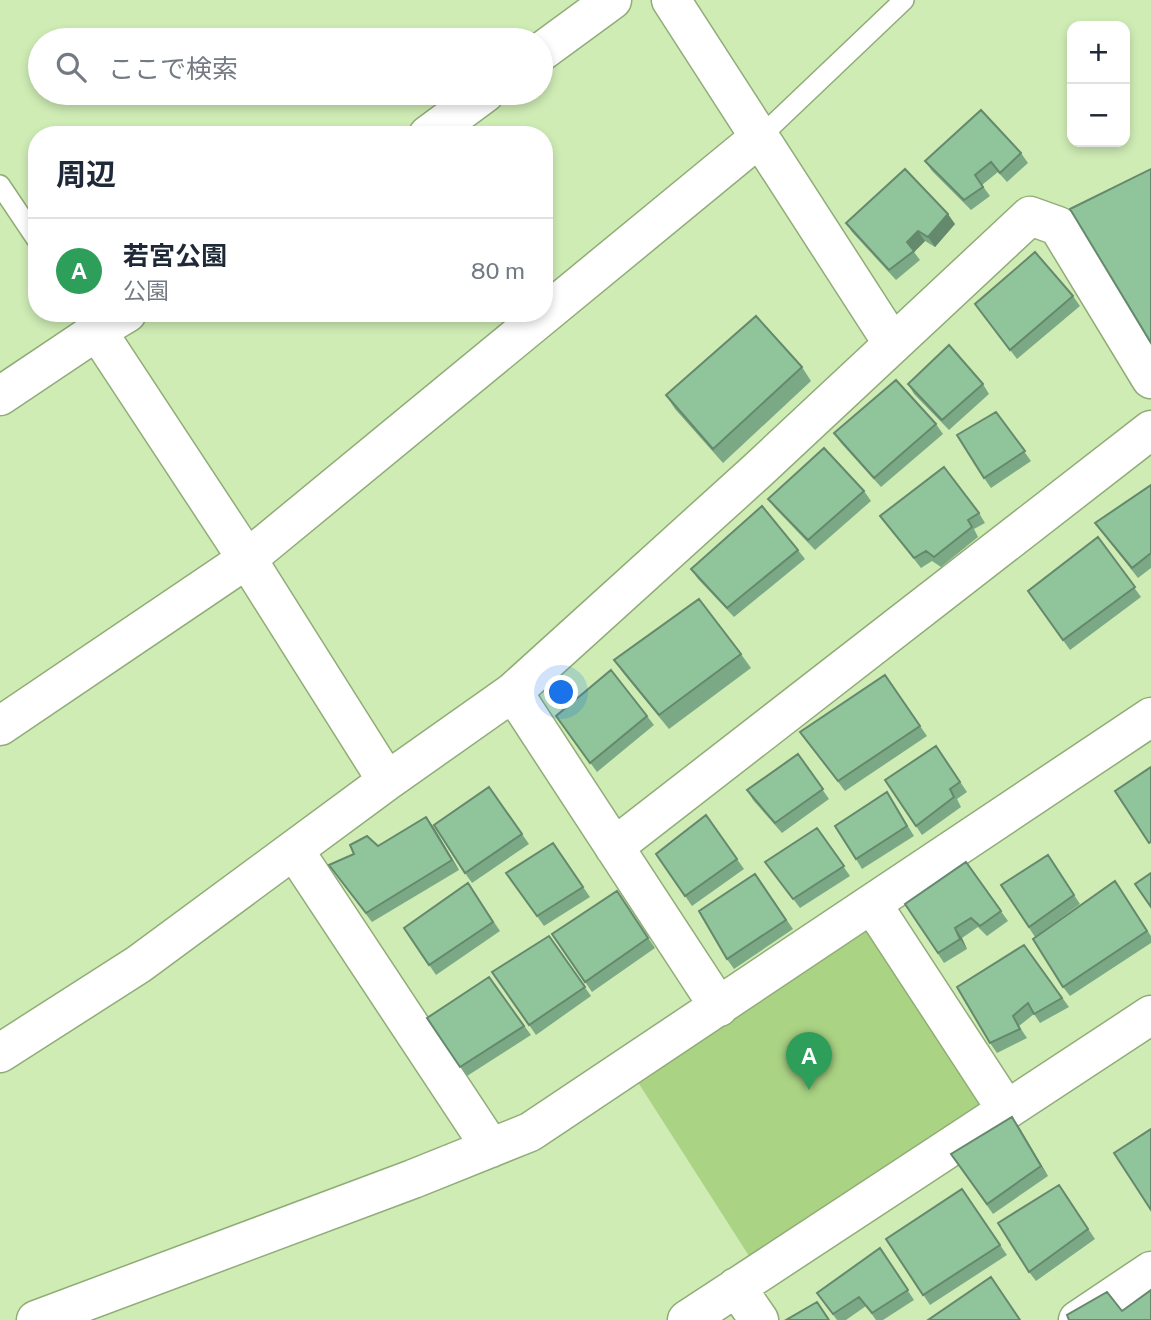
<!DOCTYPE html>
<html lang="ja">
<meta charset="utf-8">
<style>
:root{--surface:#fff;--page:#f6f6f7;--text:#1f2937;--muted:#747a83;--line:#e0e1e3;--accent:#7b32a4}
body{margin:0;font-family:"Public Sans","Noto Sans JP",sans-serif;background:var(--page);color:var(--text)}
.controls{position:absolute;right:21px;top:21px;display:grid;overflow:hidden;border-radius:14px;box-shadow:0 4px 10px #0003}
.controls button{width:63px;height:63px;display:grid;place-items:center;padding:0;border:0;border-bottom:2px solid var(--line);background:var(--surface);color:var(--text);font:35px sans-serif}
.you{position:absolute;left:562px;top:693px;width:24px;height:24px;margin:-18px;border:5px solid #fff;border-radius:50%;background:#1a73e8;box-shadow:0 0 0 10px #1a73e833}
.badge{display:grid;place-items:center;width:46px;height:46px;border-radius:50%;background:var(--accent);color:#fff;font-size:23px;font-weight:700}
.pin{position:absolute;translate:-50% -58px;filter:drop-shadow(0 2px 4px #0008)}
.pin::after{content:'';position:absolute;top:37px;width:24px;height:21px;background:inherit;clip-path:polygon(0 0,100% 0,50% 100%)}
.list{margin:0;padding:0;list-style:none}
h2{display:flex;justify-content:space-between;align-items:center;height:91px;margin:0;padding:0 28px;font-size:30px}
h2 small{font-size:23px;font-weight:400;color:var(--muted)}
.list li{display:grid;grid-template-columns:46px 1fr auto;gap:21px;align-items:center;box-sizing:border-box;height:105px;padding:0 28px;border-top:2px solid var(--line)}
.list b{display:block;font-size:26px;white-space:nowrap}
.list p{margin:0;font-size:23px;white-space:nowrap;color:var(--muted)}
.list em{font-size:23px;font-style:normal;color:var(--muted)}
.icon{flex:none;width:38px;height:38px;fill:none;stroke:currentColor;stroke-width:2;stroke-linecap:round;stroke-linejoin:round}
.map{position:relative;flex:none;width:1151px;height:1320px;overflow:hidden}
.search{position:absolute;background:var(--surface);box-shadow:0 4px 10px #0003;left:28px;top:28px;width:525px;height:77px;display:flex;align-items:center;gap:18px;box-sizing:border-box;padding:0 24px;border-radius:38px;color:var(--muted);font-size:26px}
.panel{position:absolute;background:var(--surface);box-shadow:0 4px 10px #0003;left:28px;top:126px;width:525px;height:196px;border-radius:28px}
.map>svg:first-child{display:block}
</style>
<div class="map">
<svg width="1151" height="1320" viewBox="0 0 1151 1320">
<rect width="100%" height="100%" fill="#cfecb5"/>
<path fill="#aad384" d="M 866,920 L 984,1103 L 749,1256 L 634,1076 Z"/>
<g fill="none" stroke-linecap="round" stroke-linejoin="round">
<g stroke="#90ac77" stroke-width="22">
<path id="lane" d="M 760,137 L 904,0
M 0,185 L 37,240"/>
</g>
<g stroke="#90ac77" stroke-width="41">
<path id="street" d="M 671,0 L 893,344
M 541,52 L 612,0
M 428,135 L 485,93
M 97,331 L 247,559 L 387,781
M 0,396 L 97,331 L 127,313
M 513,692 L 719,1007
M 0,726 L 247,559 L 760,137
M 614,847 L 1151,430
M 294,850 L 491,1148
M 872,904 L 1006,1109
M 0,1053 L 139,964 L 387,781 L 513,692 L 757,471 L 1030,216 L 1058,226 L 1151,379
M 736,1287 L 759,1320
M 36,1320 L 413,1179 L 530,1132 L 1151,717
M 687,1320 L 1151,1015
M 1078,1320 L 1151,1271"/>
</g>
<use href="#lane" stroke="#fff" stroke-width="19"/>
<use href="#street" stroke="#fff" stroke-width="38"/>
</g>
<path fill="#7ca985" d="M 1021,153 L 1028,163 L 1007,182 L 998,172 L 982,185 L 990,196 L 971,210 L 932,171 L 925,161 Z
M 846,223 L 955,224 L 935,247 L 925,241 L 914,252 L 920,260 L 896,280 L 852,232 Z
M 1073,296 L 1080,306 L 1017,359 L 975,304 Z
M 802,367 L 811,381 L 723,463 L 675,409 L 666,395 Z
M 908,384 L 983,384 L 989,394 L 949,430 L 914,394 Z
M 996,412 L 1031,461 L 991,488 L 984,478 Z
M 936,424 L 943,434 L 881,487 L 841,443 L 834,433 Z
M 1151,485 L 1151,568 L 1138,578 L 1095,523 Z
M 864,491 L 871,501 L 815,550 L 775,508 L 768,499 Z
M 979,513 L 985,523 L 974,529 L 978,537 L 941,567 L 932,561 L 921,568 L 880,516 Z
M 1098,537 L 1141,597 L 1070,650 L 1028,591 Z
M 798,550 L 805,559 L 734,617 L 698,579 L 691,569 Z
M 741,654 L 751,668 L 669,729 L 624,674 L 614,660 Z
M 885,675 L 927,736 L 845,791 L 800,732 Z
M 556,716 L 647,716 L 654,725 L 597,772 Z
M 936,746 L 967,792 L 957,799 L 961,807 L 922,835 L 885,780 Z
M 798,754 L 829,799 L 782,833 L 753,800 L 747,790 Z
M 489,787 L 529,844 L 472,883 L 465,873 Z
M 887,792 L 914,836 L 862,869 L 856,859 Z
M 706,815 L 744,869 L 692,906 L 656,854 Z
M 433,826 L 459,870 L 372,922 L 336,875 L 354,854 Z
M 817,828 L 850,876 L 800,908 L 765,862 Z
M 553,843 L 590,897 L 544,926 L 506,873 Z
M 1048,855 L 1080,904 L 1035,937 L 1001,885 Z
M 966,862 L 1008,921 L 987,936 L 978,927 L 962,938 L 967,949 L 944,963 L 905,904 Z
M 755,874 L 793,929 L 734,969 L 727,959 Z
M 1115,881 L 1151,936 L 1151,943 L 1070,996 L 1063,987 Z
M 468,883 L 500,931 L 436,975 L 404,928 Z
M 617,891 L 655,948 L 592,992 L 552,934 Z
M 549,936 L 591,996 L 536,1035 L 492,972 Z
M 1024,945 L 1069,1007 L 1040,1023 L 1034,1014 L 1019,1026 L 1027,1038 L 997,1053 L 990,1043 Z
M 489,977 L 531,1035 L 467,1076 L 427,1018 Z
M 1012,1117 L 1048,1176 L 993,1214 L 951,1154 Z
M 1059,1185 L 1095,1239 L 1036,1281 L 1029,1272 Z
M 962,1189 L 1007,1255 L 930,1305 L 886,1239 Z
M 880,1248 L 914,1300 L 883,1320 L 876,1320 L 866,1306 L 846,1320 L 837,1320 L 817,1293 Z"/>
<path fill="#65896c" d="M 948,214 L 955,224 L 935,247 L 928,237 Z
M 918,231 L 925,241 L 914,252 L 907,242 Z
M 426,817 L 433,826 L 459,870 L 452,860 Z
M 955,928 L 962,938 L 967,949 L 960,939 Z
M 1012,1117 L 1019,1127 L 1048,1176 L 1041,1166 Z"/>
<path fill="#90c49b" stroke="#65896c" stroke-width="2" d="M 981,110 L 1021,153 L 1000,173 L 991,162 L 975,175 L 983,187 L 964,200 L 925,161 Z
M 905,169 L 948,214 L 928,237 L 918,231 L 907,242 L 914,251 L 889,270 L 846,223 Z
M 1151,169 L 1151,343 L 1070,209 Z
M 1035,252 L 1073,296 L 1010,350 L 975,304 Z
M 756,316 L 802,367 L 713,449 L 666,395 Z
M 949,345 L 983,384 L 942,420 L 908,384 Z
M 896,380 L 936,424 L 874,478 L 834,433 Z
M 996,412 L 1025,451 L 984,478 L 957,435 Z
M 824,448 L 864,491 L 808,540 L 768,499 Z
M 944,467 L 979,513 L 968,520 L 972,527 L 934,557 L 926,551 L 914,558 L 880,516 Z
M 1151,485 L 1151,553 L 1132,568 L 1095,523 Z
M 762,506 L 798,550 L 727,608 L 691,569 Z
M 1098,537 L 1135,587 L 1063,640 L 1028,591 Z
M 699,599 L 741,654 L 659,715 L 614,660 Z
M 611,670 L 647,716 L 590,763 L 556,716 Z
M 885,675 L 920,726 L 838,781 L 800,732 Z
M 936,746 L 960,782 L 950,789 L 954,797 L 916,826 L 885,780 Z
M 798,754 L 823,789 L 775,823 L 747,790 Z
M 1151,767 L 1151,842 L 1149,843 L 1115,791 Z
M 489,787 L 522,834 L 465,873 L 434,825 Z
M 887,792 L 907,826 L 856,859 L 835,826 Z
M 706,815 L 737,859 L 685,896 L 656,854 Z
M 426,817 L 452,860 L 366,913 L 329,865 L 354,854 L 350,845 L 367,836 L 378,846 Z
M 817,828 L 844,866 L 793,899 L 765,862 Z
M 553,843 L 583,887 L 537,916 L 506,873 Z
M 1048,855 L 1074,895 L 1029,927 L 1001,885 Z
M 966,862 L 1001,911 L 980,926 L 971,918 L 955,928 L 960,939 L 938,953 L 905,904 Z
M 1151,873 L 1151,907 L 1135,884 Z
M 755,874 L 786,920 L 727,959 L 699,911 Z
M 1115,881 L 1147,931 L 1063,987 L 1033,939 Z
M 468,883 L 493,922 L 429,965 L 404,928 Z
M 617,891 L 648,938 L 585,982 L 552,934 Z
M 549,936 L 585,987 L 529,1025 L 492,972 Z
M 1024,945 L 1062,998 L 1034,1014 L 1028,1003 L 1013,1016 L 1020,1029 L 990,1043 L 957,987 Z
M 489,977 L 524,1026 L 460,1067 L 427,1018 Z
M 1012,1117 L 1041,1166 L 987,1204 L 951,1154 Z
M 1151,1129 L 1151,1210 L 1114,1153 Z
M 1059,1185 L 1088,1229 L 1029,1272 L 998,1223 Z
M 962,1189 L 1000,1245 L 923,1295 L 886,1239 Z
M 880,1248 L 908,1290 L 872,1313 L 859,1297 L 833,1314 L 817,1293 Z
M 991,1277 L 1020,1320 L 928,1320 Z
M 1151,1290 L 1151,1320 L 1069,1320 L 1067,1315 L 1107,1292 L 1122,1311 Z
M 817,1302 L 829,1320 L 786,1320 Z"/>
</svg>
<div class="controls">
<button>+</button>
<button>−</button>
</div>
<div class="you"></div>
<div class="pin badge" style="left:809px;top:1090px;background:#2e9e5b">A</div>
<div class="search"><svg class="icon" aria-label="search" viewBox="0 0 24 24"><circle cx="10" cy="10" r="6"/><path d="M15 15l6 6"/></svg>ここで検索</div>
<section class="panel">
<h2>周辺<small></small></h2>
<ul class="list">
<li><span class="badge" style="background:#2e9e5b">A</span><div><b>若宮公園</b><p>公園</p></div><em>80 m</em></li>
</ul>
</section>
</div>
